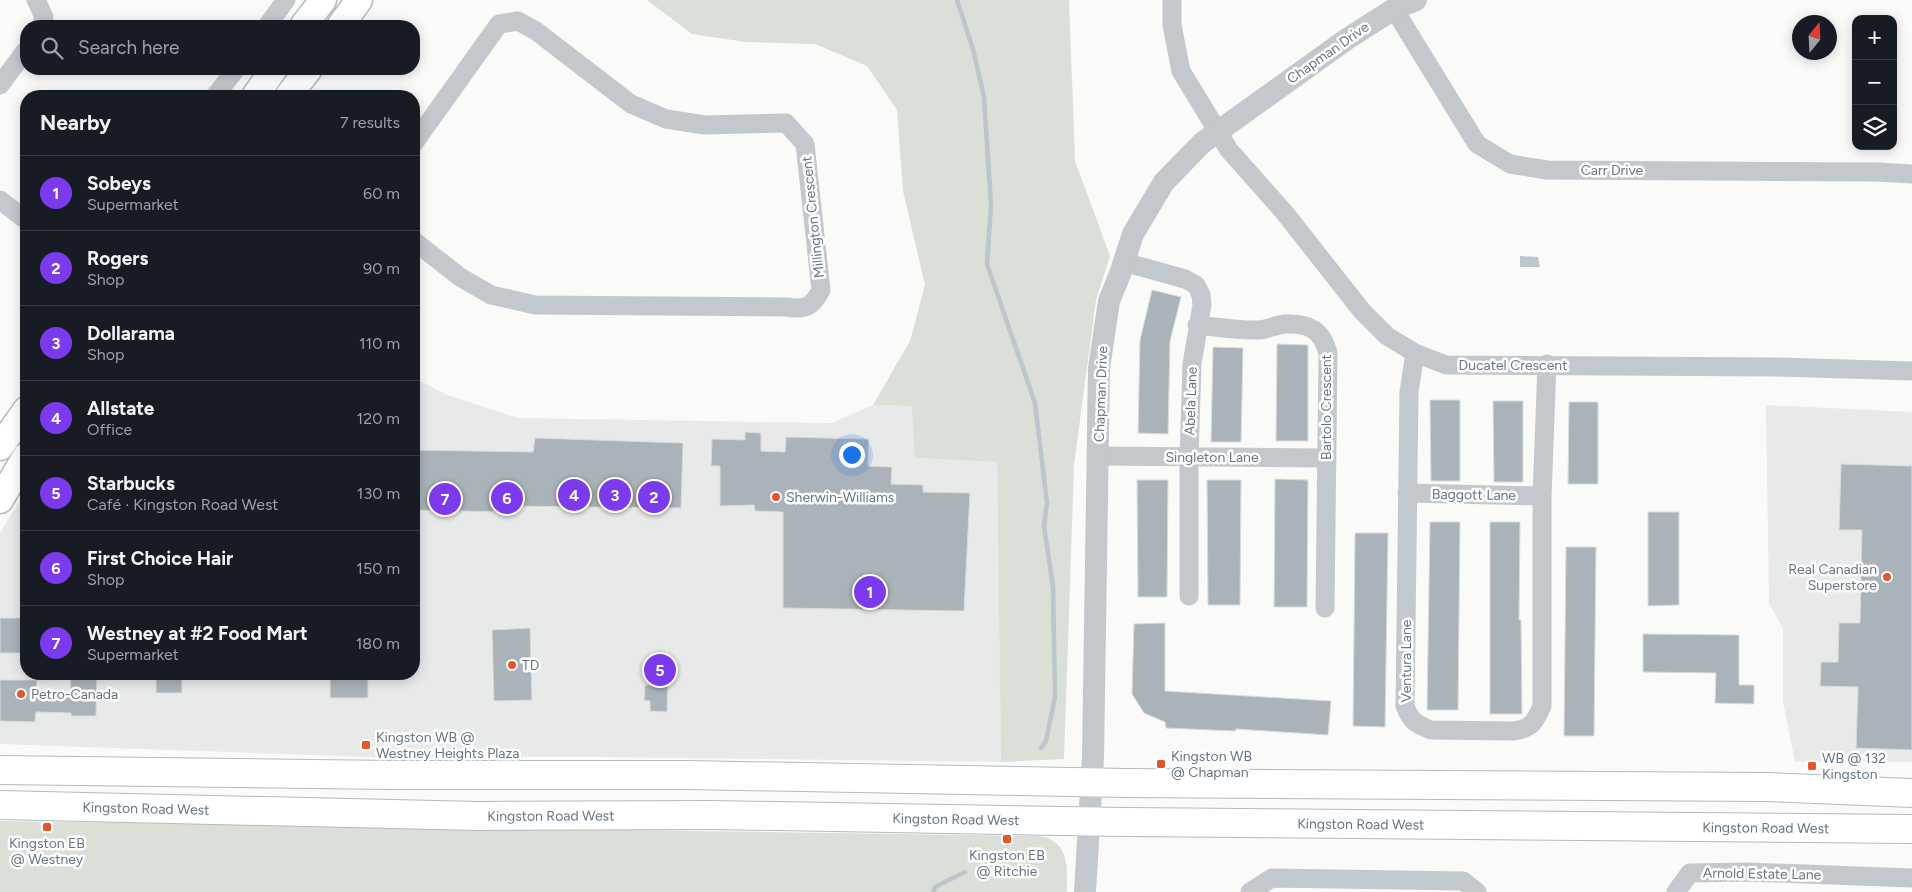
<!DOCTYPE html>
<meta charset="utf-8">
<style>
:root{--surface:#171b24;--page:#242831;--text:#f1f3f6;--muted:#9ea1a6;--line:#363941;--accent:#7c3aed}
body{margin:0;font-family:Figtree,sans-serif;background:var(--page);color:var(--text)}
.controls{position:absolute;right:15px;top:15px;display:grid;overflow:hidden;border-radius:10px;box-shadow:0 2px 12px #0003}
.controls button{width:45px;height:45px;display:grid;place-items:center;padding:0;border:0;border-bottom:1px solid var(--line);background:var(--surface);color:var(--text);font:25px sans-serif}
.compass{position:absolute;left:1792px;top:15px;width:45px;height:45px;border-radius:50%;background:var(--surface);box-shadow:0 2px 12px #0003;rotate:18deg}
.you{position:absolute;left:851px;top:454px;width:18px;height:18px;margin:-12px;border:4px solid #fff;border-radius:50%;background:#1a73e8;box-shadow:0 0 0 8px #1a73e833}
.badge{display:grid;place-items:center;width:32px;height:32px;border-radius:50%;background:var(--accent);color:#fff;font-size:16px;font-weight:700}
.pin{position:absolute;translate:-50% -50%;border:2px solid #fff;box-shadow:0 1px 5px #0006}
.list{margin:0;padding:0;list-style:none}
h2{display:flex;justify-content:space-between;align-items:center;height:65px;margin:0;padding:0 20px;font-size:21px}
h2 small{font-size:16px;font-weight:400;color:var(--muted)}
.list li{display:grid;grid-template-columns:32px 1fr auto;gap:15px;align-items:center;box-sizing:border-box;height:75px;padding:0 20px;border-top:1px solid var(--line)}
.list b{display:block;font-size:19px;white-space:nowrap}
.list p{margin:0;font-size:16px;white-space:nowrap;color:var(--muted)}
.list em{font-size:16px;font-style:normal;color:var(--muted)}
.icon{flex:none;width:28px;height:28px;fill:none;stroke:currentColor;stroke-width:2;stroke-linecap:round;stroke-linejoin:round}
.map{position:relative;flex:none;width:1912px;height:892px;overflow:hidden}
.search{position:absolute;background:var(--surface);box-shadow:0 2px 12px #0003;left:20px;top:20px;width:400px;height:55px;display:flex;align-items:center;gap:12px;box-sizing:border-box;padding:0 18px;border-radius:20px;color:var(--muted);font-size:19px}
.panel{position:absolute;background:var(--surface);box-shadow:0 2px 12px #0003;left:20px;top:90px;width:400px;height:590px;border-radius:20px}
.map>svg:first-child{display:block}
</style>
<div class="map">
<svg width="1912" height="892" viewBox="0 0 1912 892">
<rect width="100%" height="100%" fill="#fafaf8"/>
<path fill="#e8e9e9" d="M 414,378 L 447,395 L 518,418 L 832,423 L 873,405 L 913,406 L 916,458 L 997,462 L 1001,762 L 594,757 L 371,757 L 0,744 L 0,533 L 13,511 L 26,492 L 26,674 L 414,674 Z
M 1766,405 L 1912,412 L 1912,762 L 1795,762 L 1783,702 L 1783,629 L 1769,603 Z"/>
<path fill="#dadfd7" d="M 647,0 L 1069,0 L 1075,161 L 1110,256 L 1096,300 L 1074,465 L 1064,759 L 1001,762 L 997,462 L 915,458 L 912,406 L 873,405 L 910,341 L 925,285 L 903,191 L 897,110 L 867,66 L 815,44 L 746,42 L 692,34 Z
M 0,821 L 1040,836 C 1070,842 1067,868 1067,892 L 0,892 Z"/>
<path fill="#bbc7cb" d="M 1520,256 L 1538,257 L 1540,267 L 1520,267 Z"/>
<g fill="none" stroke-linecap="round" stroke-linejoin="round">
<path stroke="#bbc7cb" stroke-width="4.5" d="M 957,0 L 973,49 L 984,97 L 991,205 L 987,264 L 1035,403 L 1047,503 L 1044,526 L 1053,587 L 1055,697 L 1046,741 L 1041,748
M 933,892 L 935,887 L 965,872"/>
</g>
<path fill="#aab3b9" stroke="#dcdcda" d="M 1152,290 L 1181,297 L 1170,341 L 1168,434 L 1138,433 L 1140,340 Z
M 1277,344 L 1308,345 L 1308,441 L 1276,441 Z
M 1213,347 L 1243,348 L 1241,442 L 1211,442 Z
M 1430,400 L 1460,400 L 1460,481 L 1431,481 Z
M 1493,401 L 1523,401 L 1523,482 L 1494,482 Z
M 1569,402 L 1598,402 L 1598,484 L 1568,484 Z
M 745,432 L 761,433 L 761,451 L 785,452 L 786,437 L 869,439 L 868,466 L 892,467 L 891,484 L 923,485 L 923,492 L 970,493 L 964,611 L 783,608 L 783,512 L 755,511 L 754,505 L 720,506 L 720,466 L 711,466 L 712,439 L 745,440 Z
M 535,438 L 683,443 L 681,508 L 504,506 L 505,512 L 414,510 L 414,450 L 533,452 Z
M 1841,464 L 1912,466 L 1912,750 L 1856,748 L 1858,687 L 1820,686 L 1821,662 L 1838,662 L 1839,623 L 1860,623 L 1862,530 L 1839,530 Z
M 1275,479 L 1308,480 L 1307,607 L 1274,607 Z
M 1137,480 L 1168,480 L 1167,597 L 1138,597 Z
M 1207,480 L 1241,480 L 1240,605 L 1208,605 Z
M 1648,512 L 1679,512 L 1679,605 L 1648,606 Z
M 1430,522 L 1460,522 L 1458,710 L 1427,710 Z
M 1490,522 L 1520,522 L 1519,620 L 1521,620 L 1522,714 L 1490,714 Z
M 1355,533 L 1388,533 L 1385,727 L 1353,726 Z
M 1566,547 L 1596,547 L 1594,736 L 1564,736 Z
M 0,618 L 26,618 L 26,653 L 0,653 Z
M 1165,623 L 1165,691 L 1331,701 L 1328,735 L 1236,729 L 1235,731 L 1166,728 L 1165,722 L 1144,713 L 1132,694 L 1134,624 Z
M 530,628 L 532,700 L 494,701 L 492,630 Z
M 1643,634 L 1739,635 L 1739,685 L 1754,685 L 1754,704 L 1715,703 L 1716,673 L 1643,672 Z
M 653,655 L 669,656 L 667,712 L 650,711 L 650,701 L 644,700 L 645,685 L 652,685 Z
M 71,674 L 97,675 L 96,716 L 71,716 L 71,713 L 36,712 L 35,722 L 0,721 L 0,680 L 37,680 L 36,694 L 70,695 Z
M 156,674 L 182,674 L 182,693 L 156,693 Z
M 330,674 L 368,674 L 368,698 L 330,698 Z"/>
<g fill="none" stroke-linecap="round" stroke-linejoin="round">
<g stroke="#b3babf" stroke-width="29">
<path id="secondary" d="M 303,26 L 323,0
M 340,26 L 359,0
M 255,96 L 274,69
M 288,96 L 309,69
M 0,447 L 26,410
M 0,500 L 26,456"/>
</g>
<g stroke="#b5babe" stroke-width="30">
<g id="primary">
<path d="M 0,770 L 392,775 L 687,775 L 1127,783 L 1768,787 L 1912,793"/>
<path id="s1" d="M 0,805 L 478,816 L 712,815 L 1125,822 L 1912,829"/>
</g>
</g>
<path stroke="#c3c8cc" stroke-width="19" d="M 36,0 L 44,17 L 41,26
M 1172,0 L 1172,25 L 1181,71 L 1229,150 L 1284,212 L 1362,311 L 1387,336 L 1415,353 L 1446,365 L 1779,367 L 1912,371
M 1394,9 L 1477,144 L 1510,164 L 1547,170 L 1878,172 L 1912,174
M 267,26 L 286,0
M 0,85 L 26,50
M 215,96 L 236,69
M 414,143 L 499,24 L 518,21 L 536,31 L 631,104 L 666,119 L 705,125 L 786,123 L 805,144 L 821,290 C 812,307 806,310 786,307 L 535,305 L 491,295 L 460,277 L 414,241
M 0,200 L 26,220
M 1124,262 L 1185,279 L 1196,285 L 1201,295 L 1202,305 L 1192,364 L 1189,457 L 1189,596
M 1197,325 C 1217,327 1239,331 1259,330 C 1268,329 1276,325 1285,324 C 1309,323 1322,330 1328,353 L 1325,608
M 1415,353 L 1409,392 L 1405,706 C 1411,722 1416,724 1431,730 L 1514,731 C 1532,728 1535,722 1542,706 L 1542,496 L 1547,364
M 1098,456 L 1327,458
M 1407,493 L 1542,496
M 1250,892 L 1272,878 L 1463,881 L 1477,892
M 1676,892 L 1690,873 L 1748,872 L 1912,878"/>
<path stroke="#c3c8cc" stroke-width="22" d="M 1085,892 L 1093,757 L 1099,368 L 1109,301 L 1120,274 L 1133,234 L 1164,182 L 1202,143 L 1347,39 L 1394,9 L 1416,0"/>
<use href="#secondary" stroke="#fff" stroke-width="26"/>
<use href="#primary" stroke="#fff" stroke-width="28"/>
</g>
<g fill="#e4572e" stroke="#fff" stroke-width="2">
<circle cx="776" cy="497" r="5"/>
<circle cx="1887" cy="577" r="5"/>
<circle cx="512" cy="665" r="5"/>
<circle cx="21" cy="694" r="5"/>
<rect x="361" y="740" width="10" height="10" rx="2.5"/>
<rect x="1156" y="759" width="10" height="10" rx="2.5"/>
<rect x="1807" y="761" width="10" height="10" rx="2.5"/>
<rect x="42" y="822" width="10" height="10" rx="2.5"/>
<rect x="1002" y="834" width="10" height="10" rx="2.5"/>
</g>
<g text-anchor="middle" dominant-baseline="central" stroke-width="5" stroke-linejoin="round" paint-order="stroke">
<g font-size="14" fill="#657683" stroke="#fff">
<text transform="translate(1328 53) rotate(-35)">Chapman Drive</text>
<text x="1612" y="170">Carr Drive</text>
<text transform="translate(813 217) rotate(-96)">Millington Crescent</text>
<text x="1513" y="365">Ducatel Crescent</text>
<text transform="translate(1101 394) rotate(-88)">Chapman Drive</text>
<text transform="translate(1191 401) rotate(-88)">Abela Lane</text>
<text transform="translate(1326 407) rotate(-90)">Bartolo Crescent</text>
<text x="1212" y="457">Singleton Lane</text>
<text transform="translate(1474 495) rotate(1)">Baggott Lane</text>
<text transform="translate(1406 661) rotate(-90)">Ventura Lane</text>
<text stroke="none"><textPath href="#s1" startOffset="146">Kingston Road West</textPath></text>
<text stroke="none"><textPath href="#s1" startOffset="551">Kingston Road West</textPath></text>
<text stroke="none"><textPath href="#s1" startOffset="956">Kingston Road West</textPath></text>
<text stroke="none"><textPath href="#s1" startOffset="1361">Kingston Road West</textPath></text>
<text stroke="none"><textPath href="#s1" startOffset="1766">Kingston Road West</textPath></text>
<text transform="translate(1762 874) rotate(1)">Arnold Estate Lane</text>
</g>
<g font-size="14" fill="#657683" stroke="#fff" text-anchor="start">
<text x="786" y="497">Sherwin-Williams</text>
<text x="1877" y="569" text-anchor="end">Real Canadian<tspan x="1877" dy="16">Superstore</tspan></text>
<text x="522" y="665">TD</text>
<text x="31" y="694">Petro-Canada</text>
<text x="376" y="737">Kingston WB @<tspan x="376" dy="16">Westney Heights Plaza</tspan></text>
<text x="1171" y="756">Kingston WB<tspan x="1171" dy="16">@ Chapman</tspan></text>
<text x="1822" y="758">WB @ 132<tspan x="1822" dy="16">Kingston</tspan></text>
<text x="47" y="843" text-anchor="middle">Kingston EB<tspan x="47" dy="16">@ Westney</tspan></text>
<text x="1007" y="855" text-anchor="middle">Kingston EB<tspan x="1007" dy="16">@ Ritchie</tspan></text>
</g>
</g>
</svg>
<div class="controls">
<button>+</button>
<button>−</button>
<button><svg class="icon" aria-label="layers" viewBox="0 0 24 24"><path d="M12 4l9 5-9 5-9-5zM3 14l9 5 9-5"/></svg></button>
</div>
<svg class="compass" viewBox="-18 -18 36 36"><path d="M0-13l5 13h-10z" fill="#e53935"/><path d="M0 13l5-13h-10z" fill="#9ea1a6"/></svg>
<div class="you"></div>
<div class="pin badge" style="left:870px;top:592px">1</div>
<div class="pin badge" style="left:654px;top:497px">2</div>
<div class="pin badge" style="left:615px;top:495px">3</div>
<div class="pin badge" style="left:574px;top:495px">4</div>
<div class="pin badge" style="left:660px;top:670px">5</div>
<div class="pin badge" style="left:507px;top:498px">6</div>
<div class="pin badge" style="left:445px;top:499px">7</div>
<div class="search"><svg class="icon" aria-label="search" viewBox="0 0 24 24"><circle cx="10" cy="10" r="6"/><path d="M15 15l6 6"/></svg>Search here</div>
<section class="panel">
<h2>Nearby<small>7 results</small></h2>
<ul class="list">
<li><span class="badge">1</span><div><b>Sobeys</b><p>Supermarket</p></div><em>60 m</em></li>
<li><span class="badge">2</span><div><b>Rogers</b><p>Shop</p></div><em>90 m</em></li>
<li><span class="badge">3</span><div><b>Dollarama</b><p>Shop</p></div><em>110 m</em></li>
<li><span class="badge">4</span><div><b>Allstate</b><p>Office</p></div><em>120 m</em></li>
<li><span class="badge">5</span><div><b>Starbucks</b><p>Café · Kingston Road West</p></div><em>130 m</em></li>
<li><span class="badge">6</span><div><b>First Choice Hair</b><p>Shop</p></div><em>150 m</em></li>
<li><span class="badge">7</span><div><b>Westney at #2 Food Mart</b><p>Supermarket</p></div><em>180 m</em></li>
</ul>
</section>
</div>
